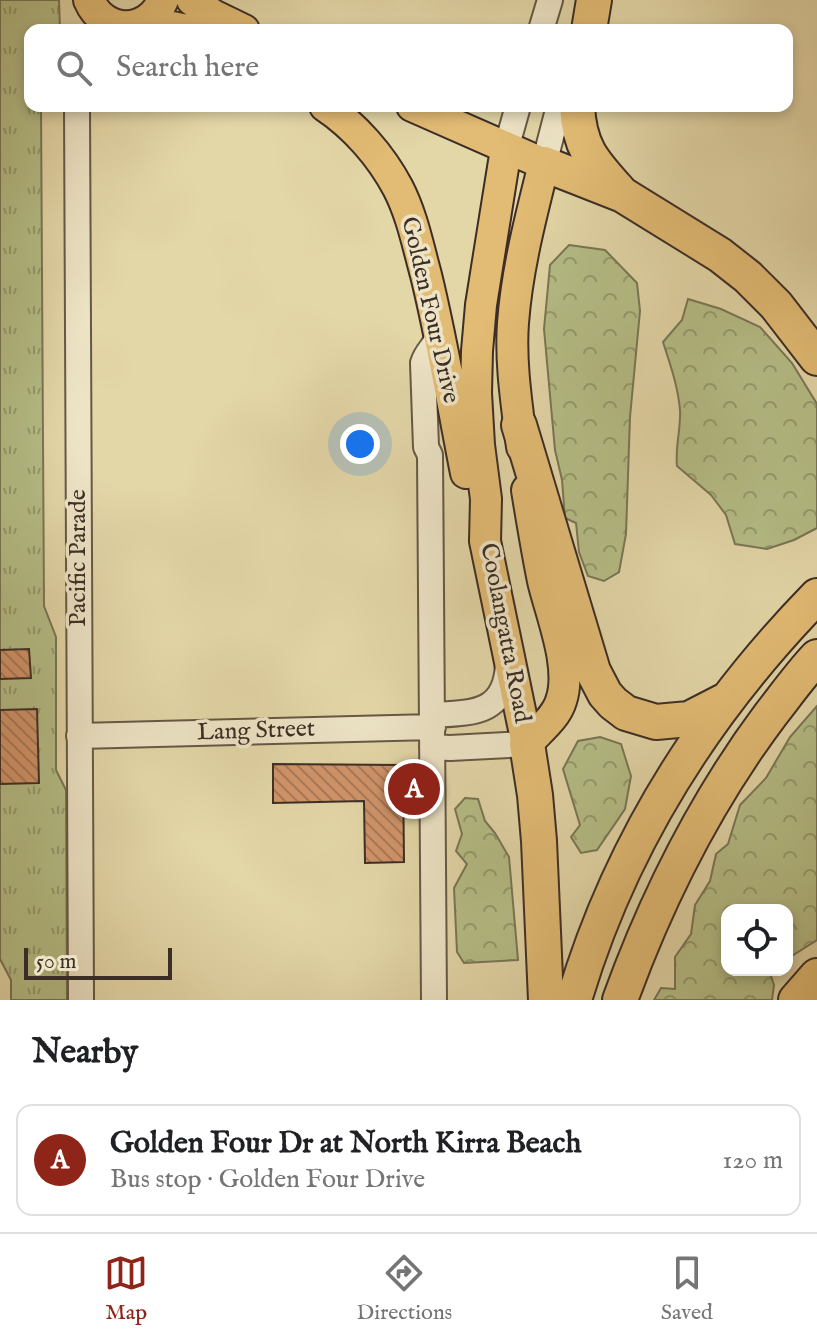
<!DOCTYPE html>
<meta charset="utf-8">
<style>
:root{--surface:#fff;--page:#f2f2f2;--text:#202124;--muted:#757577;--line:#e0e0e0;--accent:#8f2418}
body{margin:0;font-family:"IM FELL English",serif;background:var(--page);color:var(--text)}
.controls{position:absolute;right:24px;bottom:24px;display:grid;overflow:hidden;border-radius:16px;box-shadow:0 4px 12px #0003}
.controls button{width:72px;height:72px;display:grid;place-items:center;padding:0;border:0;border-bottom:2px solid var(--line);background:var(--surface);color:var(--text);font:40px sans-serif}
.scale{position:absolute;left:24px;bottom:20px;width:148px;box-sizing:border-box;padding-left:8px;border:4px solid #3c2e26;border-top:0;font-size:22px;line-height:28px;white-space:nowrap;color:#3c2e26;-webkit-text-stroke:6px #ede4c6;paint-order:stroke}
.you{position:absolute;left:360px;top:444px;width:28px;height:28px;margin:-20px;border:6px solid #fff;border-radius:50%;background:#1a73e8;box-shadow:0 0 0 12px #1a73e833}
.badge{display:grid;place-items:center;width:52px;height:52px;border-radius:50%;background:var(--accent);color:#fff;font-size:26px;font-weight:700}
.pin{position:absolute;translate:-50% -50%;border:4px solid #fff;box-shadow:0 2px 8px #0006}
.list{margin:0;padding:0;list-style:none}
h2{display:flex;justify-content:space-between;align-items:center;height:104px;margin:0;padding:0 32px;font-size:34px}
h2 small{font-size:26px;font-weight:400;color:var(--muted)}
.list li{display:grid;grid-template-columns:52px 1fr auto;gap:24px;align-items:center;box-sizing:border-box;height:112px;margin:0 16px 16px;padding:0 16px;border:2px solid var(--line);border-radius:16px}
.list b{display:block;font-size:30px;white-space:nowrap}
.list p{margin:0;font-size:26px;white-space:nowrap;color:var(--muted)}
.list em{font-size:26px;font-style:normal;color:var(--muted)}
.icon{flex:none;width:44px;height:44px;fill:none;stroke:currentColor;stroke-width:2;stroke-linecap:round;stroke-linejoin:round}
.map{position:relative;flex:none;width:817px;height:1000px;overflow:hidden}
.search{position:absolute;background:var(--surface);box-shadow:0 4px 12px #0003;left:24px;right:24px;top:24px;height:88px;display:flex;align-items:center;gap:20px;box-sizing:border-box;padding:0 28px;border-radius:16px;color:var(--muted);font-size:30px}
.sheet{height:232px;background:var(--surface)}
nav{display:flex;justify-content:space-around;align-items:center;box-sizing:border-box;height:112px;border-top:2px solid var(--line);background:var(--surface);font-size:22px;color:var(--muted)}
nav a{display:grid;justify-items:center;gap:4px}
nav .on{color:var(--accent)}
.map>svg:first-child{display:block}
</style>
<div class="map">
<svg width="817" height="1000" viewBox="0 0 817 1000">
<defs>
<pattern id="forest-crowns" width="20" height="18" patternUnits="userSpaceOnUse" patternTransform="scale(2)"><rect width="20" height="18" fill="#b5bd86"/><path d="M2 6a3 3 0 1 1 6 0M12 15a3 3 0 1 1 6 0" fill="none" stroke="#949a6d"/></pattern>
<pattern id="park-tufts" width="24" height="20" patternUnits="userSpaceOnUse" patternTransform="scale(2)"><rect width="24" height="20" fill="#b5bd86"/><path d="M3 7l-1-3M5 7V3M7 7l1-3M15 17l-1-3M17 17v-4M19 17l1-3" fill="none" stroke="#949a6d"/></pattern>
<pattern id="building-back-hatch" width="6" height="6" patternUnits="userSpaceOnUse" patternTransform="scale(2)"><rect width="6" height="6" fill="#d1946a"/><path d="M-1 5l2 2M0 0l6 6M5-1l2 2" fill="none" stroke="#ab7957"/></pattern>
</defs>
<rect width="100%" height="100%" fill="#e3d6a7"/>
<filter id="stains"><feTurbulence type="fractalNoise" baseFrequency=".0025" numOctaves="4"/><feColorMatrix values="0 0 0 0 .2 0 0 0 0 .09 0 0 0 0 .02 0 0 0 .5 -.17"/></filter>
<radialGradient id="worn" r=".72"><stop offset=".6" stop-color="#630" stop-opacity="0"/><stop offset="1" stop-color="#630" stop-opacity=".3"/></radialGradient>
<path fill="url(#forest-crowns)" stroke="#787656" stroke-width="2" d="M 569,245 L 605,250 L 637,283 L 640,311 L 630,417 L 626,534 L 619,572 L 604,581 L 588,576 L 579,552 L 576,523 L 565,518 L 562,480 L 555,450 L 544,329 L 550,265 Z
M 688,299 L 721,309 L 760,327 L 792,363 L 817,404 L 817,528 L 794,540 L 767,549 L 735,544 L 726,515 L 711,495 L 677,466 C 675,447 681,429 680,410 C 678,386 670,364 663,342 L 682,320 Z
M 817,706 L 817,940 L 787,959 L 787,910 L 727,910 L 727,970 L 773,970 L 770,973 L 774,985 L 772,1000 L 654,1000 L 661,988 L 675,989 L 675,957 L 691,934 L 695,905 L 710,881 L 716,854 L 728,844 L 740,805 L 766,778 L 790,737 Z
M 600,737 L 621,744 L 631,776 L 625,809 L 597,850 L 581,853 L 571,837 L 580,825 L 563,769 L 578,741 Z
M 465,798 L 478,799 L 485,821 L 495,833 L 509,857 L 518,960 L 464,963 L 457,952 L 454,888 L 467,864 L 456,851 L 462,834 L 455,809 Z"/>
<path fill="url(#park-tufts)" stroke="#787656" stroke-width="2" d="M 0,0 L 59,0 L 60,30 L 30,30 L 30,106 L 58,106 L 41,107 L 44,606 L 56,637 L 56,770 L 66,790 L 67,1000 L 11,1000 L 11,980 L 0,959 Z"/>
<path fill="url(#building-back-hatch)" stroke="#3c2e26" stroke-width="2" d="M 29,649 L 31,678 L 0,679 L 0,650 Z
M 37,709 L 39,783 L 0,784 L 0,710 Z
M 273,764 L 403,765 L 404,862 L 365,863 L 364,801 L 273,803 Z"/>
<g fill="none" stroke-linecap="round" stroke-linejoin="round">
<g stroke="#665846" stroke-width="28">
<path id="minor" d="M 541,30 L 550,0
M 77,106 L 81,1000
M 506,149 L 518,106
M 544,164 L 559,106
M 433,715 C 472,713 506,714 508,664
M 79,736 L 433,727
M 432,747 L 450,748 L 527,744
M 434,1000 L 430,455 L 426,447 L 423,363 C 429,345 439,349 437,324"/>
</g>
<g stroke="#3c2e26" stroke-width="34">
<path id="major" d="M 89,0 C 104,35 148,35 163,0
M 192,0 L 213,15 L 244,30
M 143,23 L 157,24 L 187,30
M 325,106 C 355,126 381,156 398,188 C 412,215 418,246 426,275 C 442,340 453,407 466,473
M 412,106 L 544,164 C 531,216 517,269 513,323 C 510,363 517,406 522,447
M 506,149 L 481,305 L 477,351 L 476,393 L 479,445 L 486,499 L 485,541 L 527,744
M 527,744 C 538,731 556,718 561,701 C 573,667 551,615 543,581 C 537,551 532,521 527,490"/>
</g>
<g stroke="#3c2e26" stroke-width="38">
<path id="highway" d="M 589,30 L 594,0
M 577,106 C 579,148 593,162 620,192
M 544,164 L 623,195 L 720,255 L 748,277 L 776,305 L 817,358
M 519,425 L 593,671 L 605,694 L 613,703 L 626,713 L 656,722 L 689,719 L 724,701
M 527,744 L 535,795 L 539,841 L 546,1000
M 574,1000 C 620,844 704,712 817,596
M 620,1000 C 657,898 705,802 771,714 C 786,695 800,675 817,657
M 796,1000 L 817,976"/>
</g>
<use href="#minor" stroke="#ede4c6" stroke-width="24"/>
<use href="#major" stroke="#e2bb74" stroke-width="30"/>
<use href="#highway" stroke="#e2bb74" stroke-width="34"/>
</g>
<g text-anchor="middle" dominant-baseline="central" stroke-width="7" stroke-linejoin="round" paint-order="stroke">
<g font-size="24" fill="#3c2e26" stroke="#ede4c6">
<text transform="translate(430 310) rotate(77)">Golden Four Drive</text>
<text transform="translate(78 558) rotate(-90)">Pacific Parade</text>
<text transform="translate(505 633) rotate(79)">Coolangatta Road</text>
<text transform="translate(256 731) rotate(-2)">Lang Street</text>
</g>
</g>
<rect width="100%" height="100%" filter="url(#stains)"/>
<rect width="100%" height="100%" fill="url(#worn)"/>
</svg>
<div class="controls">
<button><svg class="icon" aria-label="locate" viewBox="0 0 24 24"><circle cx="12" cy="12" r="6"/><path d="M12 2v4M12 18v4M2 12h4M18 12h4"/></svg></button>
</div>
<div class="scale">50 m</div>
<div class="you"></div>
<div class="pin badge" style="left:414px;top:789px">A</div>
<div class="search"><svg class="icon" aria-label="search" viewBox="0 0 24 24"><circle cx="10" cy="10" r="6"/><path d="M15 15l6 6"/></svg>Search here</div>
</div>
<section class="sheet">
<h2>Nearby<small></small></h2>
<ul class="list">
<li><span class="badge">A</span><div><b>Golden Four Dr at North Kirra Beach</b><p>Bus stop · Golden Four Drive</p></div><em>120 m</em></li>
</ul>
</section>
<nav>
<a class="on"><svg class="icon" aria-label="map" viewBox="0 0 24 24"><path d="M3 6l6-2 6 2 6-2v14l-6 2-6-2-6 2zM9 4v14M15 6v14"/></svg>Map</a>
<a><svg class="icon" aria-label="directions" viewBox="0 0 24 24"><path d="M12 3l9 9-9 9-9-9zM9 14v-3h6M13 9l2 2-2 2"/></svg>Directions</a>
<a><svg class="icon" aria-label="saved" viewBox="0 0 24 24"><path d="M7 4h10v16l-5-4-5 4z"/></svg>Saved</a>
</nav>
